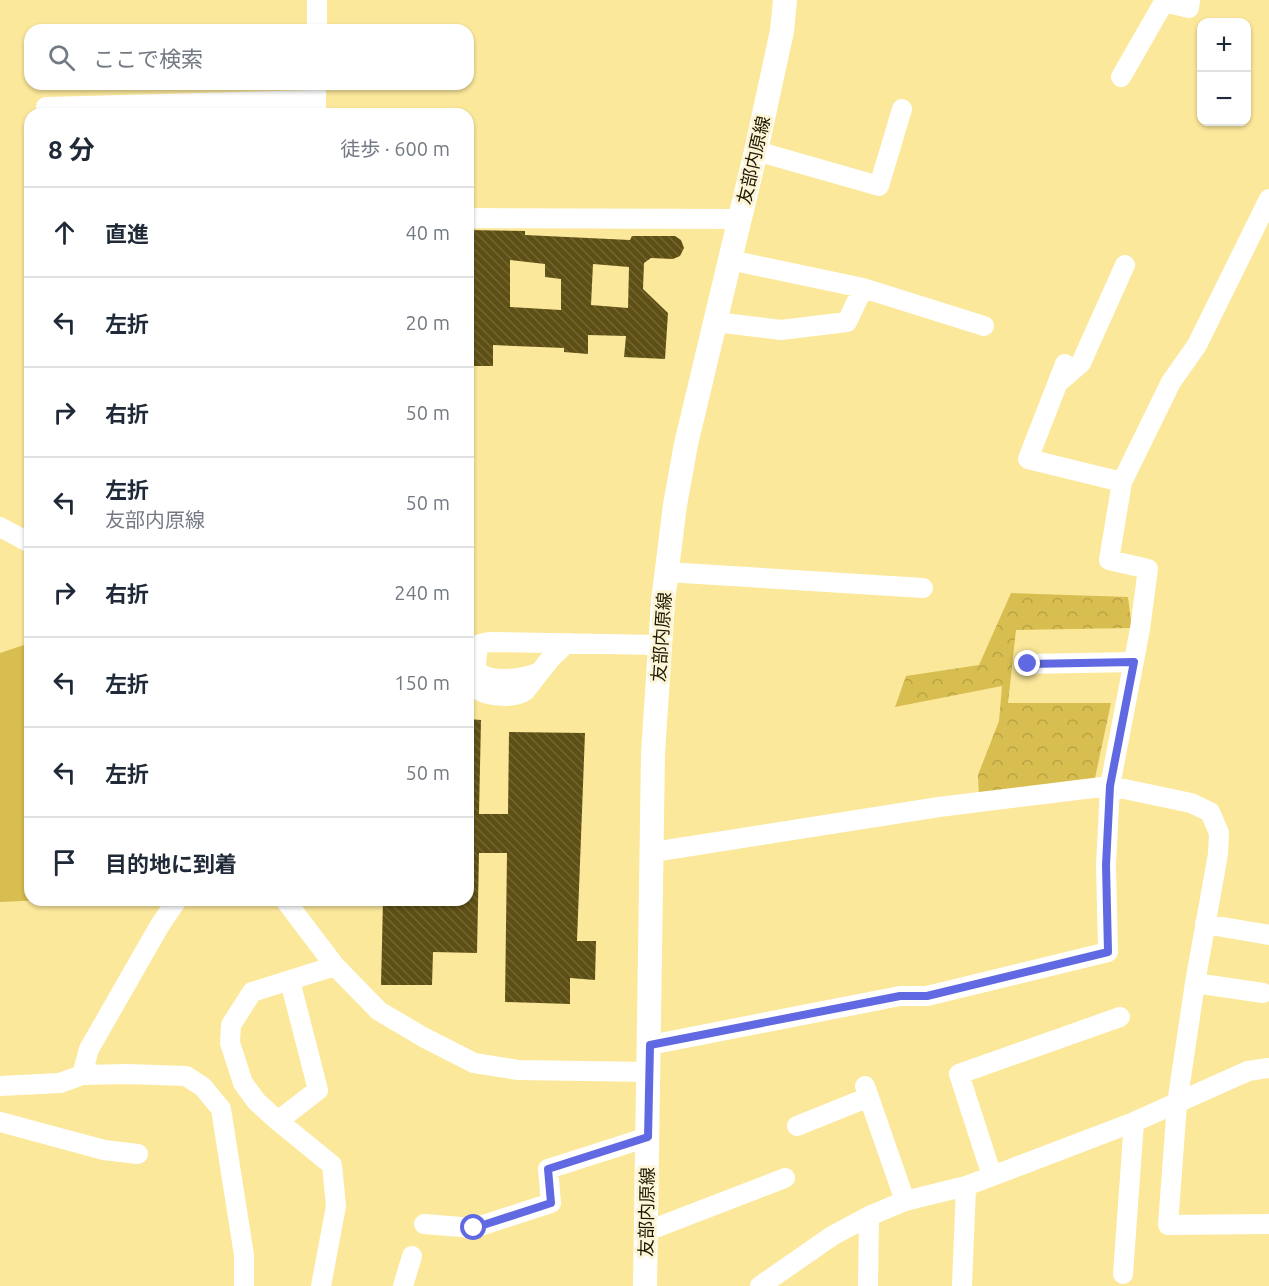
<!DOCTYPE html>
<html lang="ja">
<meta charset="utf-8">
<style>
:root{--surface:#fff;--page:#f6f6f7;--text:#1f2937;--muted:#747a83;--line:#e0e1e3}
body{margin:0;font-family:Ubuntu,"Noto Sans JP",sans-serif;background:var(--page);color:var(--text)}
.controls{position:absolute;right:18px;top:18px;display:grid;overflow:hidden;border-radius:12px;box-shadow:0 2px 4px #0004}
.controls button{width:54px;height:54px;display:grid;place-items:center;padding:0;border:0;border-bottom:2px solid var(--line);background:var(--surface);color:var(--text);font:30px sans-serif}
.stop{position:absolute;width:18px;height:18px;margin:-14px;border:4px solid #6069e1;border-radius:50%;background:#fff}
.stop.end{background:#6069e1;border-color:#fff;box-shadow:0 2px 6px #0008}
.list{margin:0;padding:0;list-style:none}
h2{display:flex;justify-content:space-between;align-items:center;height:78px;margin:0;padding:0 24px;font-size:26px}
h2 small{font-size:20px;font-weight:400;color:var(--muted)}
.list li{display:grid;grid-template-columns:39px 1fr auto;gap:18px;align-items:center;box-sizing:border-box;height:90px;padding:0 24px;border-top:2px solid var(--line)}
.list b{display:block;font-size:22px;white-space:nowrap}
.list p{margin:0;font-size:20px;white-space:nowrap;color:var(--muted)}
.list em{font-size:20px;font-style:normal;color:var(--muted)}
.icon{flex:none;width:33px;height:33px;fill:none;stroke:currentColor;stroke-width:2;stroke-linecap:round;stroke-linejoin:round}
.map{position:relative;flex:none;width:1269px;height:1286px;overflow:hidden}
.search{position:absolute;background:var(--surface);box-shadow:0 2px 4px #0004;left:24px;top:24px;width:450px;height:66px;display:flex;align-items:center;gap:15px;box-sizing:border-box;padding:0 21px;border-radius:18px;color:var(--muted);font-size:22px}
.panel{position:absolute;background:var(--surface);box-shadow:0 2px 4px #0004;left:24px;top:108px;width:450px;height:798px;border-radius:18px}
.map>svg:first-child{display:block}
</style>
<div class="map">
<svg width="1269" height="1286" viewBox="0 0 1269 1286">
<defs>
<pattern id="forest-crowns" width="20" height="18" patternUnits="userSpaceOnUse" patternTransform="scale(1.5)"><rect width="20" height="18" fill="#d8be50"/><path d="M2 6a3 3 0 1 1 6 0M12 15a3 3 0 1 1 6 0" fill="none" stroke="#b9a344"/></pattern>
<pattern id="building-back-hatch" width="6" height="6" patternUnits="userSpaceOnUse" patternTransform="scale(1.5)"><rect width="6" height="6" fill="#5e5014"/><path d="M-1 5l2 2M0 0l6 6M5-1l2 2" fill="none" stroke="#716534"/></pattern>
</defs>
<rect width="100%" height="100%" fill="#fbe89b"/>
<path fill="url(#forest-crowns)" d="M 1011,593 L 1128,597 L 1132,628 L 1016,630 L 1008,703 L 1111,703 L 1094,783 L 979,799 L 978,775 L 999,721 L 1002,686 L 895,707 L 906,676 L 979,665 Z"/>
<path fill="#d8be50" d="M 24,645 L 30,646 L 30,900 L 46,900 L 0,902 L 0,653 Z"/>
<path fill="url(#building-back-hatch)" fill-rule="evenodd" d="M 468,230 L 525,231 L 525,235 L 630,240 L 632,236 L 675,236 L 681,240 L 684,248 L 680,256 L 673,259 L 651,258 L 644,263 L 643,289 L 668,313 L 665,359 L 624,357 L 626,336 L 588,335 L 588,354 L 564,352 L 564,348 L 493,345 L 493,366 L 468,366 ZM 510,260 L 545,264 L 545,277 L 561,279 L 561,310 L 510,307 ZM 593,264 L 629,267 L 628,308 L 591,305 Z
M 468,719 L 481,720 L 479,814 L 508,814 L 509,732 L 585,733 L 577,941 L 596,941 L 595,980 L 570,978 L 570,1004 L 505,1002 L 507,853 L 479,853 L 477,953 L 433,952 L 432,985 L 381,985 L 383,900 L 468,900 Z"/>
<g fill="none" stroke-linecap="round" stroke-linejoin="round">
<path stroke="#fff" stroke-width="20" d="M 317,30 L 317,0
M 1121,77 L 1164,2 L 1189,8 L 1190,0
M 316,84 L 316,114
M 46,107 L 316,100
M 756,151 L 879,186 L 902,109
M 468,218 L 740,219
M 730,260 L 863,288 L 984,326
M 715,322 L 781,330 L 847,322 L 863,288
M 1065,364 L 1028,459 L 1122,482
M 1059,382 L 1081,363 L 1125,265
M 0,527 L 30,543
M 666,572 L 923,588
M 567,643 L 551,658 L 525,691 C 515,698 490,697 480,691 C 476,679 474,656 480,644 L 489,642 L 659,645
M 1027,664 L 1134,662
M 477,671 C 491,684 524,679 540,672
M 653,852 L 939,807 L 1110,786 L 1191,803 L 1210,812 L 1219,833 L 1218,854 L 1195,983 L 1177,1104 L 1168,1225 L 1269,1224
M 285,900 L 335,966 L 379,1011 L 423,1037 L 474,1063 L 518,1070 L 650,1072
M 1205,924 L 1269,935
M 1195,983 L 1263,993
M 650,1045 L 900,996 L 927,996 L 1108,952 L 1106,865 L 1110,786 L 1140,629 L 1148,569 L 1109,560 L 1122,482 L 1171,382 L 1197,345 L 1269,199
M 82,1075 L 89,1049 L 160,925 L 177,900
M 0,1086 L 60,1083 L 82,1075 L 127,1074 L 186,1076 L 203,1087 L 221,1109 L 244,1255 L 244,1286
M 865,1086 L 905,1201
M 278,1121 L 318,1090 L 290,981
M 0,1122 L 104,1150 L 138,1154
M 797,1126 L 869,1097
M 992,1176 L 959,1074 L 1120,1017
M 424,1224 L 474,1228 L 551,1203 L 548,1169 L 648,1137
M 645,1232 L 785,1178
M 1123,1274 L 1134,1122
M 321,1286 L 336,1206 L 332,1165 L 278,1121 L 257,1102 L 243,1083 L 230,1043 L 231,1025 L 252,992 L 335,966
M 403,1286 L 412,1256
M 760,1286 L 832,1236 L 869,1216 L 905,1201 L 966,1186 L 1134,1122 L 1248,1071 L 1269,1068
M 868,1286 L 869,1216
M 962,1286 L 966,1186"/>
<path stroke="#fff" stroke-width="24" d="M 645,1286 L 653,753 L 663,601 L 675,505 L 686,444 L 756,151 L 782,31 L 785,0"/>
</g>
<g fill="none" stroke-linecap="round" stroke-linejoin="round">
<path stroke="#6069e1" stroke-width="8" d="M 474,1228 L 551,1203 L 548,1169 L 648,1137 L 650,1045 L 900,996 L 927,996 L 1108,952 L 1106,865 L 1110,786 L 1134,662 L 1028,664"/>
</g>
<g text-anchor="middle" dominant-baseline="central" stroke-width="6" stroke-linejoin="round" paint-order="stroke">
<g font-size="18" fill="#1f1700" stroke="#fcf5d8">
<text transform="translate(753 160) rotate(-77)">友部内原線</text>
<text transform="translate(661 637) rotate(-86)">友部内原線</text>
<text transform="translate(646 1212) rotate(-89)">友部内原線</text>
</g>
</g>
</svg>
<div class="controls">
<button>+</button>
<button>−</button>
</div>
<div class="stop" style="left:474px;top:1228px"></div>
<div class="stop end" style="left:1028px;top:664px"></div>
<div class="search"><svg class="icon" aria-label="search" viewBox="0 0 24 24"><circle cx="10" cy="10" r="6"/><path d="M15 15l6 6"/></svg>ここで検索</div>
<section class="panel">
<h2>8 分<small>徒歩 · 600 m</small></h2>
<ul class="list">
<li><svg class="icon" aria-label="ahead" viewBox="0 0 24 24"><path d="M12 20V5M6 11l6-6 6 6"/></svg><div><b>直進</b></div><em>40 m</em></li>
<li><svg class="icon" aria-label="left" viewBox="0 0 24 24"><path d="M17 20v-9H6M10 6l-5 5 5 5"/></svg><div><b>左折</b></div><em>20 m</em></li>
<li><svg class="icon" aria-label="right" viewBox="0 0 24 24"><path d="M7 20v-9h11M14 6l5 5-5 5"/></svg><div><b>右折</b></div><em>50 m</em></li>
<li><svg class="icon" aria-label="left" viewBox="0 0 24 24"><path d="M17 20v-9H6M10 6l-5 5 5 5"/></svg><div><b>左折</b><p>友部内原線</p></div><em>50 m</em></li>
<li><svg class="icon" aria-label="right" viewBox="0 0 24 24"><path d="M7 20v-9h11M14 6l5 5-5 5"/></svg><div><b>右折</b></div><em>240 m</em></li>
<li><svg class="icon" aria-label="left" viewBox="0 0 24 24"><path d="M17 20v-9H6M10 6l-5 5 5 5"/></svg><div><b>左折</b></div><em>150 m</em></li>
<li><svg class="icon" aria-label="left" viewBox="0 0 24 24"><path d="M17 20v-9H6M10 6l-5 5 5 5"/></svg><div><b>左折</b></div><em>50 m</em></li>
<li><svg class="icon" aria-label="arrive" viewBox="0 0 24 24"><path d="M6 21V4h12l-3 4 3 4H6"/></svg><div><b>目的地に到着</b></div></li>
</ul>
</section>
</div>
